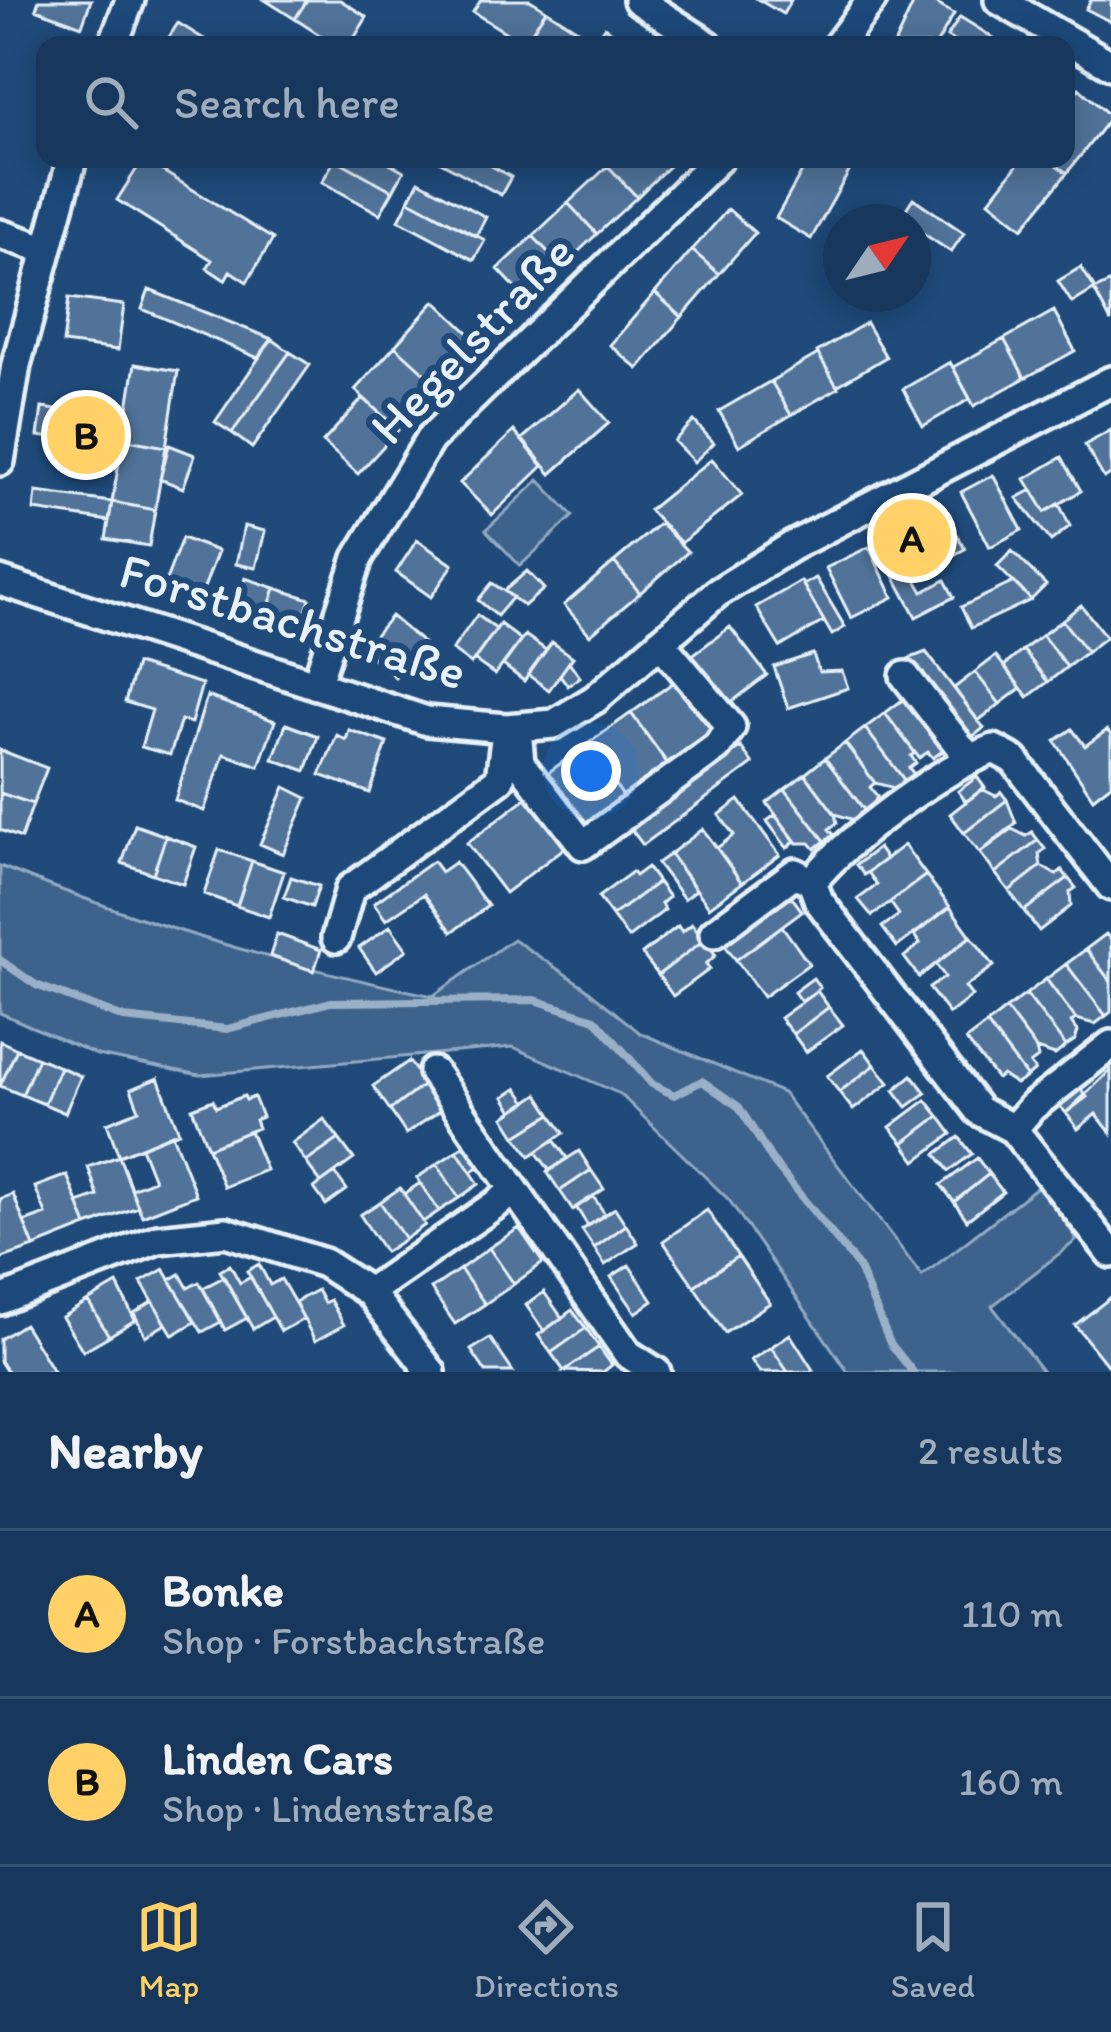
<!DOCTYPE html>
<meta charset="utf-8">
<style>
:root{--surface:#17385c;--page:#244365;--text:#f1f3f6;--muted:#9eacbb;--line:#365272;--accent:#ffd166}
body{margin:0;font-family:Itim,sans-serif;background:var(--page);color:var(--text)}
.compass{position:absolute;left:823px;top:204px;width:108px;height:108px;border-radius:50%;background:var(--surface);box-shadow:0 6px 30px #0003;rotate:55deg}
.you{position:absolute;left:591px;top:771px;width:42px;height:42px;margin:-30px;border:9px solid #fff;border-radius:50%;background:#1a73e8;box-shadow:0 0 0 18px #1a73e833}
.badge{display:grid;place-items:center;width:78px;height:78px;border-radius:50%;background:var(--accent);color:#111;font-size:39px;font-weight:700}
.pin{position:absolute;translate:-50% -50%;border:6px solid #fff;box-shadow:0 3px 12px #0006}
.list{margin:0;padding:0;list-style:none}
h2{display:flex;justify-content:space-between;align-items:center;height:156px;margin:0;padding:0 48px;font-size:51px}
h2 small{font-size:39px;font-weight:400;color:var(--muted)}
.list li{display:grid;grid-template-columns:78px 1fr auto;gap:36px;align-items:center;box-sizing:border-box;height:168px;padding:0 48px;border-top:3px solid var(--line)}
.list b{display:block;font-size:45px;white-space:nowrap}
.list p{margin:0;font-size:39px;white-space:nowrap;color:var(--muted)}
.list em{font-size:39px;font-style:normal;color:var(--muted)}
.icon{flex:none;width:66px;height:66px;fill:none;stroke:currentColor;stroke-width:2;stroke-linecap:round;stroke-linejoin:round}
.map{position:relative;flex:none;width:1111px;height:1372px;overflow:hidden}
.search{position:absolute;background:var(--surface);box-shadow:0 6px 30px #0003;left:36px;right:36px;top:36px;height:132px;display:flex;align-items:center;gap:30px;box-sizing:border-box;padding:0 42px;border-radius:24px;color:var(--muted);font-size:45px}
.sheet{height:492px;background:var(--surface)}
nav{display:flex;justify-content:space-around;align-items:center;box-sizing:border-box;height:168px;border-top:3px solid var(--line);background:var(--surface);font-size:33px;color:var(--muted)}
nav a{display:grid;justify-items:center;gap:6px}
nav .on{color:var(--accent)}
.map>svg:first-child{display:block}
</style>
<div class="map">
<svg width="1111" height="1372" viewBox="0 0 1111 1372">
<rect width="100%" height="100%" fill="#1f4a7a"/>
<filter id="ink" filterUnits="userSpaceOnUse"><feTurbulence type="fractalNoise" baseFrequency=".00833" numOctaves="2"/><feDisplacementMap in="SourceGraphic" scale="24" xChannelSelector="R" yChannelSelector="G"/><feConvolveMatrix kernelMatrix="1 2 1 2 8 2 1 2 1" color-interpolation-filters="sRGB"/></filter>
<g filter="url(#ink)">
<path fill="#3c628c" stroke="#92aac2" stroke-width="3" d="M 539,480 L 573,516 L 520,566 L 486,530 Z
M 0,866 C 140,923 285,966 433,996 L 513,939 L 583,986 L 640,1033 L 783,1093 L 922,1276 L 1041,1184 L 1077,1240 L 992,1306 L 1043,1372 L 848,1372 L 729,1200 L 620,1094 L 513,1047 L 200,1075 L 97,1055 L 0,1013 Z"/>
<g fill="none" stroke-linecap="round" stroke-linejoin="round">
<path stroke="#9ab0c7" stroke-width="8" d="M 0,960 L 36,985 L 124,1018 L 227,1029 L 331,1002 L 535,1000 L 595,1019 L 652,1084 L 674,1095 L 702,1081 L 739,1107 L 774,1163 L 858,1266 L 890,1343 L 913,1372"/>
</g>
<path fill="#517399" stroke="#e8f1f8" stroke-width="3" d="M 39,0 L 91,0 L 82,26 L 36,9 Z
M 265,0 L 307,0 L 295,19 Z
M 307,0 L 340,0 L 367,17 L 350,45 L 335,45 L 295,19 Z
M 481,0 L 530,0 L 546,10 L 524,44 L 473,12 Z
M 759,0 L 791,0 L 783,14 Z
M 915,0 L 930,0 L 954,14 L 936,45 L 894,45 Z
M 1091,0 L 1111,0 L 1111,22 L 1086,9 Z
M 546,10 L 595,41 L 592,45 L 524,44 Z
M 960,17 L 1005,45 L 961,45 L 947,37 Z
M 178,23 L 204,39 L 214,45 L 164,45 Z
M 604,27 L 633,45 L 592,45 Z
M 1079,88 L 1111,117 L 1067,173 L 1048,159 L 1066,159 L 1066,104 Z
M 143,159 L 273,239 L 247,282 L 230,271 L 225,280 L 207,268 L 212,260 L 117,200 Z
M 335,159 L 382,159 L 404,171 L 393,191 Z
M 335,159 L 393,191 L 380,214 L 322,182 Z
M 435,159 L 479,159 L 511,177 L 501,195 Z
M 615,159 L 663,159 L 669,166 L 637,197 L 608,166 Z
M 809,159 L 831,159 L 850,170 L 811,239 L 776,218 Z
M 1022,159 L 1048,159 L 1067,173 L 1023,228 L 989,201 Z
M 608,166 L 637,197 L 597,234 L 568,203 Z
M 419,181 L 486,217 L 476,236 L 409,200 Z
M 913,198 L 964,233 L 951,252 L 900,218 Z
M 409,200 L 485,240 L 474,260 L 399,220 Z
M 568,203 L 597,234 L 562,267 L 533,236 Z
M 728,209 L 755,233 L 719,274 L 692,250 Z
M 533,236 L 562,267 L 527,300 L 498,269 Z
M 692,250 L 719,274 L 682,317 L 655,293 Z
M 1081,267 L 1095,289 L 1072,303 L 1058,281 Z
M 1111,282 L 1111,322 L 1094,290 Z
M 149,290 L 272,339 L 258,358 L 142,309 Z
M 655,293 L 682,317 L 638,369 L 610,345 Z
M 69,298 L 124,305 L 118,350 L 63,343 Z
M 435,301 L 471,335 L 431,379 L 395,346 Z
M 1054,311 L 1075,351 L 1025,378 L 1004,339 Z
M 866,323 L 886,357 L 837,386 L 817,352 Z
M 272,339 L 290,352 L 232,433 L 215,422 Z
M 1004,339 L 1025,378 L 974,406 L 953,367 Z
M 395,346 L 431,379 L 391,423 L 355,390 Z
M 290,352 L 310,365 L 252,448 L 232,433 Z
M 818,354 L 838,388 L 791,415 L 771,381 Z
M 950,362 L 970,399 L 923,426 L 903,389 Z
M 135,364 L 178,371 L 166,447 L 123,439 Z
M 771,381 L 791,415 L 739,446 L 719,411 Z
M 579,389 L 609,423 L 551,474 L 522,439 Z
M 363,398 L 398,430 L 358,474 L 323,442 Z
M 42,408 L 78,413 L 74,441 L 38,436 Z
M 79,411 L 95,413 L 94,422 L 99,423 L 89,453 L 73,451 Z
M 694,421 L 714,443 L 694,462 L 674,441 Z
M 1111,430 L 1111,474 L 1104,478 L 1085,445 Z
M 514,431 L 543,466 L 492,515 L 460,483 Z
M 123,439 L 166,447 L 155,510 L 112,502 Z
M 169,445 L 195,455 L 183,488 L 160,479 Z
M 1062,457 L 1081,491 L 1045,512 L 1025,479 Z
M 712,459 L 742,495 L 681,543 L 649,510 Z
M 993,475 L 1022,530 L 990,547 L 961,492 Z
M 1032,490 L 1045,512 L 1059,504 L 1070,526 L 1051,541 L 1017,498 Z
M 36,492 L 112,502 L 109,521 L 34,510 Z
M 112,502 L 155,510 L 149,546 L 106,539 Z
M 942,508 L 965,549 L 914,576 L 892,535 Z
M 660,523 L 688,552 L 640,593 L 614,562 Z
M 244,526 L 265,531 L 256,568 L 236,564 Z
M 182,538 L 218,551 L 199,601 L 163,588 Z
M 417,540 L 453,565 L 431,597 L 396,572 Z
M 869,547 L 893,597 L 851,618 L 826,568 Z
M 1012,551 L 1046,585 L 1031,600 L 997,566 Z
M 614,562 L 640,593 L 590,635 L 564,605 Z
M 908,566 L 923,592 L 945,580 L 954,597 L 916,617 L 893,574 Z
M 527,571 L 544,589 L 524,606 L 504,591 Z
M 245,578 L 275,588 L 264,622 L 234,612 Z
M 816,578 L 845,627 L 832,635 L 803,585 Z
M 801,581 L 824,621 L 780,647 L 756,607 Z
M 1014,582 L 1031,600 L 971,628 L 961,607 Z
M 492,583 L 513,597 L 497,616 L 478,600 Z
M 275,588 L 310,599 L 299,633 L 264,622 Z
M 1081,605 L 1106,637 L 1087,652 L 1062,620 Z
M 477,615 L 496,629 L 471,664 L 452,650 Z
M 391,616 L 424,644 L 395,677 L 363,649 Z
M 1062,620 L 1087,652 L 1067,667 L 1042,635 Z
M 500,624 L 521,640 L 495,675 L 474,660 Z
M 730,627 L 767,675 L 728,705 L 691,656 Z
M 525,635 L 546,650 L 524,681 L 503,665 Z
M 1042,635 L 1067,667 L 1048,682 L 1023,650 Z
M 552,642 L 573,657 L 549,690 L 528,675 Z
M 1023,650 L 1048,682 L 1028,697 L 1004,666 Z
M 926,652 L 984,728 L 970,739 L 908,659 Z
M 813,654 L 819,672 L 842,671 L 848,688 L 788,708 L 774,667 Z
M 996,656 L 1021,688 L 1000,704 L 975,672 Z
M 569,662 L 580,677 L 568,686 L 560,675 Z
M 136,664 L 202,684 L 191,723 L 181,720 L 170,755 L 141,747 L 152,710 L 125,702 Z
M 975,672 L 1000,704 L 978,721 L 954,688 Z
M 675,681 L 712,731 L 667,763 L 631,713 Z
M 207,696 L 275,721 L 259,766 L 224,754 L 204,811 L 175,800 Z
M 905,698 L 944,750 L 933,758 L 928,752 L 919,758 L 885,713 Z
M 631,713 L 667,763 L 623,796 L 586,745 Z
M 885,713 L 915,753 L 911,756 L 916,763 L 909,768 L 914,774 L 905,781 L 865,728 Z
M 286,724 L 318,736 L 306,771 L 273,759 Z
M 865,728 L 905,781 L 894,788 L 875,783 L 845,743 Z
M 1072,729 L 1085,746 L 1107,730 L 1111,735 L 1111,784 L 1093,798 L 1055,741 Z
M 349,730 L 387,743 L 370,793 L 320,775 L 337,735 L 346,740 Z
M 845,743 L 875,783 L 870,787 L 877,796 L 874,804 L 865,811 L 825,758 Z
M 586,745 L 623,796 L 578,828 L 542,777 Z
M 741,747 L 753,764 L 643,845 L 630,828 Z
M 0,750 L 47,768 L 33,804 L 0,793 Z
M 825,758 L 865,811 L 854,820 L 835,814 L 805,774 Z
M 805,774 L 835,814 L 837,823 L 829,829 L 834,835 L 825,841 L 785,789 Z
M 977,777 L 985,788 L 966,802 L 958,791 Z
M 285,787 L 307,798 L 283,854 L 260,844 Z
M 785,789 L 825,841 L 815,849 L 810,843 L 797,843 L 767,803 Z
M 982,789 L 996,796 L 1001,792 L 1007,800 L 964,833 L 950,814 Z
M 0,793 L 33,804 L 21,838 L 0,830 Z
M 530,795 L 567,846 L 505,893 L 467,843 Z
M 739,800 L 780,855 L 742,883 L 717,848 L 734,835 L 719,815 Z
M 1007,800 L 1016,823 L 980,853 L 964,833 Z
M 775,815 L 795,841 L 787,848 L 767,821 Z
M 135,825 L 166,836 L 153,874 L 122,863 Z
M 703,829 L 742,883 L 709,907 L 670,854 Z
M 1012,829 L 1026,836 L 1032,832 L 1038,840 L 995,873 L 980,853 Z
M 166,836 L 196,847 L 183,884 L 153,874 Z
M 1038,840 L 1045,849 L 1039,854 L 1041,866 L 1009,891 L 995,873 Z
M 904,845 L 926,875 L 872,916 L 858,899 L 877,885 L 868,872 Z
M 878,848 L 886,859 L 864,875 L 856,865 Z
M 219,850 L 252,861 L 237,906 L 204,894 Z
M 670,854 L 696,890 L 684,899 L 657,863 Z
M 252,861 L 284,872 L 269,917 L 237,906 Z
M 433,861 L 441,872 L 455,862 L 488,906 L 452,932 L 424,894 L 386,920 L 374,903 Z
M 1041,866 L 1056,875 L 1062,870 L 1068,878 L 1024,911 L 1009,891 Z
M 647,867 L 658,882 L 612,916 L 598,897 L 632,872 L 635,876 Z
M 926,875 L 950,907 L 897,947 L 882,927 L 899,915 L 890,902 Z
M 291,877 L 319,886 L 312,907 L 284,897 Z
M 1068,878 L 1076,888 L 1070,892 L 1071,906 L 1039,931 L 1024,911 Z
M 658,882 L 669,897 L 661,904 L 665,910 L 628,938 L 612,916 Z
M 791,896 L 802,911 L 736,960 L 725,945 Z
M 950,907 L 971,936 L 919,977 L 904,957 L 920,944 L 914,935 Z
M 692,924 L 704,940 L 658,975 L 642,954 L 678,926 L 682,932 Z
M 390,926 L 407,950 L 376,972 L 359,948 Z
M 782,926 L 809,964 L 763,997 L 736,960 Z
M 277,934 L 321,950 L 314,971 L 270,956 Z
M 1106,934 L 1111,940 L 1111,982 L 1086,949 Z
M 971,936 L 994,966 L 965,987 L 972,996 L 949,1014 L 929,988 L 945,977 L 936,964 Z
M 704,940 L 716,955 L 706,964 L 710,969 L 673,996 L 658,975 Z
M 1086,949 L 1111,982 L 1111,1012 L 1106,1016 L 1066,964 Z
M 1066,964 L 1106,1016 L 1095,1024 L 1076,1019 L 1046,979 Z
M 813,978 L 820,988 L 801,1002 L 794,992 Z
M 1046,979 L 1076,1019 L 1071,1022 L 1078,1031 L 1075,1040 L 1066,1046 L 1026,994 Z
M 817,991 L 829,1007 L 793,1034 L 780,1018 Z
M 1026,994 L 1066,1046 L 1055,1055 L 1036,1049 L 1006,1009 Z
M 829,1007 L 843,1025 L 806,1052 L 793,1034 Z
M 1006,1009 L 1036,1049 L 1038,1058 L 1030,1064 L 1035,1070 L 1027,1077 L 987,1024 Z
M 987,1024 L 1027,1077 L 1016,1084 L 1002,1075 L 997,1079 L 966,1040 Z
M 0,1041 L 17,1049 L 0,1086 Z
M 17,1049 L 38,1058 L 22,1095 L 0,1086 Z
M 863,1049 L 875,1065 L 839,1092 L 827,1076 Z
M 38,1058 L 60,1067 L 44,1104 L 22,1095 Z
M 409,1061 L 425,1084 L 390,1110 L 373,1086 Z
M 875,1065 L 889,1083 L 853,1110 L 839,1092 Z
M 60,1067 L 81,1076 L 65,1113 L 44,1104 Z
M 1111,1070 L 1111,1133 L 1096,1114 L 1078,1129 L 1066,1113 Z
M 912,1075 L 926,1093 L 907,1107 L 894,1090 Z
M 158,1078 L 179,1132 L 119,1156 L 107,1123 L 139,1110 L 131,1089 Z
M 425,1084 L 442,1109 L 406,1134 L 390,1110 Z
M 1079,1087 L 1087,1097 L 1066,1113 L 1058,1104 Z
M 517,1088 L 527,1102 L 513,1111 L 504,1097 Z
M 538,1094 L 551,1114 L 516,1136 L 504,1117 Z
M 244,1096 L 246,1100 L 254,1097 L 262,1117 L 255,1120 L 258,1128 L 208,1148 L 192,1108 L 213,1100 L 216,1107 Z
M 926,1100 L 939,1116 L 903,1143 L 890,1127 Z
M 551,1114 L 564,1133 L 530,1156 L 516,1136 Z
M 939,1116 L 952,1134 L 916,1161 L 903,1143 Z
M 324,1119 L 339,1139 L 306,1162 L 292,1143 Z
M 250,1131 L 266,1170 L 224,1187 L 208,1148 Z
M 172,1134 L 196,1195 L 142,1216 L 131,1189 L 154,1180 L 141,1147 Z
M 959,1137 L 972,1154 L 949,1171 L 936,1154 Z
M 339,1139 L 354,1159 L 321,1183 L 306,1162 Z
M 554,1140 L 567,1158 L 550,1171 L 536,1152 Z
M 470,1141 L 485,1163 L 471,1172 L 457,1151 Z
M 457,1151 L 479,1184 L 459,1198 L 437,1164 Z
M 579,1151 L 591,1170 L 560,1191 L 547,1172 Z
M 119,1156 L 138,1207 L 87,1226 L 78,1203 L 98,1196 L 88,1167 Z
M 977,1158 L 989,1174 L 954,1202 L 941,1185 Z
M 437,1164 L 459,1198 L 439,1211 L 417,1178 Z
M 591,1170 L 604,1189 L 573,1210 L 560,1191 Z
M 335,1173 L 347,1190 L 326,1205 L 314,1188 Z
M 989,1174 L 1003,1192 L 967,1220 L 954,1202 Z
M 67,1175 L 87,1226 L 34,1247 L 24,1222 L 46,1214 L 35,1187 Z
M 420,1183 L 439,1211 L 423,1222 L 404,1194 Z
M 400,1188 L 425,1225 L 405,1239 L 380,1202 Z
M 13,1194 L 34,1247 L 0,1259 L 0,1199 Z
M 593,1196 L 605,1214 L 588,1226 L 576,1207 Z
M 380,1202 L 405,1239 L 385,1252 L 360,1215 Z
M 615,1208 L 626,1225 L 594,1248 L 582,1230 Z
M 707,1210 L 738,1256 L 694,1286 L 663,1241 Z
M 626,1225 L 638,1243 L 605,1265 L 594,1248 Z
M 519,1228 L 543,1263 L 514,1284 L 489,1248 Z
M 489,1248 L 514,1284 L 485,1304 L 460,1269 Z
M 738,1256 L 770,1303 L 725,1333 L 694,1286 Z
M 259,1264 L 270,1285 L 281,1279 L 304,1319 L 281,1331 L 247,1271 Z
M 230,1265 L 240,1283 L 251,1277 L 273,1317 L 253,1329 L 220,1271 Z
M 629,1265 L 653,1301 L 636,1313 L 611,1277 Z
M 164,1269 L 195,1322 L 173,1335 L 141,1282 Z
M 460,1269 L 485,1304 L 455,1324 L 431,1289 Z
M 180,1274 L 188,1288 L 199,1282 L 221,1322 L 202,1332 L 170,1280 Z
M 224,1277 L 247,1318 L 225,1330 L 203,1288 Z
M 117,1284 L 135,1320 L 109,1336 L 88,1301 Z
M 317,1290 L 324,1303 L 330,1300 L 344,1325 L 315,1341 L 295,1302 Z
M 544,1292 L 562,1318 L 544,1331 L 526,1305 Z
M 1111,1297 L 1111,1361 L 1107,1365 L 1075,1325 Z
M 88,1301 L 109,1336 L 83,1351 L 62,1317 Z
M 153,1301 L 166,1324 L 145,1336 L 134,1313 Z
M 572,1310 L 586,1328 L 551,1353 L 538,1335 Z
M 24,1324 L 53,1371 L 51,1372 L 7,1372 L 0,1361 L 0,1339 Z
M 586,1328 L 599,1347 L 564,1371 L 551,1353 Z
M 790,1334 L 813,1370 L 810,1372 L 788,1372 L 771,1347 Z
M 490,1338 L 513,1372 L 486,1372 L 471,1350 Z
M 599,1347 L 612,1365 L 603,1372 L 564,1371 Z
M 771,1347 L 788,1372 L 760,1372 L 751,1360 Z"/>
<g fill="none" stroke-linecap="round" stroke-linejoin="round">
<g stroke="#e8f1f8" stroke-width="36">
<path id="minor" d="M 638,0 L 708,45
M 999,0 L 1111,65
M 113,45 L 130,0
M 838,45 L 872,0
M 0,234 L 45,249
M 0,461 L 16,365 L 72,159
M 0,581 L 427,721 L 506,728 L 554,724 L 595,699 L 717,593 L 792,546 L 1111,381
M 905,676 L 969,758
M 316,685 L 358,558 L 430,439 L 718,159
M 517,727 L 520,763 L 583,845 L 717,747 L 731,727 L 660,642
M 1111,886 L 1014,760 L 994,749 C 941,769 847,838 812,882 L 819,901 L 979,1111 L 1013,1129 L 1111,1253
M 714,933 L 795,873 L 812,882
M 336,938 L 350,889 L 500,779 L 506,732
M 433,1072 L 628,1354 L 656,1372
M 1013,1129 L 1032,1107 L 1111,1045
M 369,1292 L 512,1193
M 0,1300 L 158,1239 L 226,1232 L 324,1263 L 369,1292 L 431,1372"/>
</g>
<use href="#minor" stroke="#1f4a7a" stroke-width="27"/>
</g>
</g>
<g text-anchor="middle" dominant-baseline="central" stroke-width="12" stroke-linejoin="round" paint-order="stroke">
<g font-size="51" fill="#e8f1f8" stroke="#1f4a7a">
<text transform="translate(472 339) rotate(-46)">Hegelstraße</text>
<text transform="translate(293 621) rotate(17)">Forstbachstraße</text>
</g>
</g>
</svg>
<svg class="compass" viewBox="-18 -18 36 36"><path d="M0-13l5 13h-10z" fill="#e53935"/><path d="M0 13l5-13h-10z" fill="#9eacbb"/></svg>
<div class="you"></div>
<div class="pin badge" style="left:912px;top:538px">A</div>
<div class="pin badge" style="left:86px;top:435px">B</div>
<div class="search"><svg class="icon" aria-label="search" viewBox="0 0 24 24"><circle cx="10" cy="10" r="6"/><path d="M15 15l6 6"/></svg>Search here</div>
</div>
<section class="sheet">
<h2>Nearby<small>2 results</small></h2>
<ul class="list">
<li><span class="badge">A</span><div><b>Bonke</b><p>Shop · Forstbachstraße</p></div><em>110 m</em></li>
<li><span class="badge">B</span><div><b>Linden Cars</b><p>Shop · Lindenstraße</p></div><em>160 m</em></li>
</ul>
</section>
<nav>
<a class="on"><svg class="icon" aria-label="map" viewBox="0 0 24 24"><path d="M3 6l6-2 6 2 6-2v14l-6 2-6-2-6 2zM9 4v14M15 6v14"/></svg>Map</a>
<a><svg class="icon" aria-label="directions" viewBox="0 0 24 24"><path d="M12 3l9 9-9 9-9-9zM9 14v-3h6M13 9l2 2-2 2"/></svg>Directions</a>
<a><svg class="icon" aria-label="saved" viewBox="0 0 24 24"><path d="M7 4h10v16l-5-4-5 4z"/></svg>Saved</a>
</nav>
